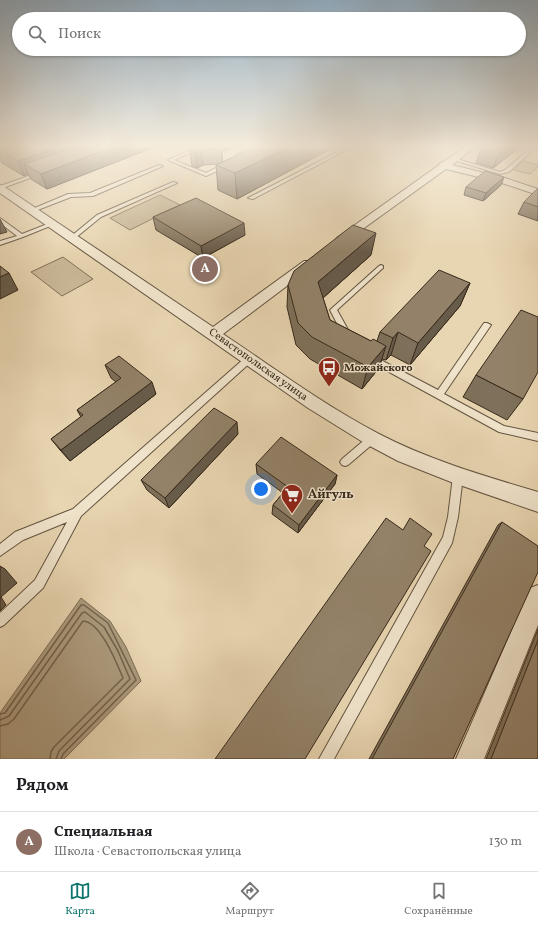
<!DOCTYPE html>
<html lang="ru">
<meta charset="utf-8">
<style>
:root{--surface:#fff;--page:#f2f2f2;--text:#202124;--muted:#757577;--line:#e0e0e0;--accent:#0f766e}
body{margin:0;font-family:Vollkorn,serif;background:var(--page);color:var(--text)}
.you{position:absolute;left:261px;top:489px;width:14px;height:14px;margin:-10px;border:3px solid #fff;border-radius:50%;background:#1a73e8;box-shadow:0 0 0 6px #1a73e833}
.badge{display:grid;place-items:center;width:26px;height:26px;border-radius:50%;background:var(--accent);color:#fff;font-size:13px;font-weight:700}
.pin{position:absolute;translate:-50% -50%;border:2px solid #fff;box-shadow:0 1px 4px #0006}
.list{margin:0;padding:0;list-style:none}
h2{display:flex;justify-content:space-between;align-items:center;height:52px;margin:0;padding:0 16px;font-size:17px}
h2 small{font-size:13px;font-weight:400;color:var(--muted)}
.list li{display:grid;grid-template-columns:26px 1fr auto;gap:12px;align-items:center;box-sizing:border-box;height:60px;padding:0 16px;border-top:1px solid var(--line)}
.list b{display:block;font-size:15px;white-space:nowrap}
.list p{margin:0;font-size:13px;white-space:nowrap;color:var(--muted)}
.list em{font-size:13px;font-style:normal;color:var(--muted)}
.icon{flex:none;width:22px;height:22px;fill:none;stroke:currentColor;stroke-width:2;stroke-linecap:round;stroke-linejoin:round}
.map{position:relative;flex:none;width:538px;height:759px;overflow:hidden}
.search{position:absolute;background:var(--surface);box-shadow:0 1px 3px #0004;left:12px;right:12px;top:12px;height:44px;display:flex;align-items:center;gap:10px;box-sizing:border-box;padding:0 14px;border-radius:22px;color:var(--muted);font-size:15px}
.sheet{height:112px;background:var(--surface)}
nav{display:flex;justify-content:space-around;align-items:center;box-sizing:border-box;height:56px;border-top:1px solid var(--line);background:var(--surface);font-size:11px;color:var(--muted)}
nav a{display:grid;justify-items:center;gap:2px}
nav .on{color:var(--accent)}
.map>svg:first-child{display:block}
</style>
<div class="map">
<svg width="538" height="759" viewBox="0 0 538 759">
<rect width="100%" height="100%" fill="#e8d5b1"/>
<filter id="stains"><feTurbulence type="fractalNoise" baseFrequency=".005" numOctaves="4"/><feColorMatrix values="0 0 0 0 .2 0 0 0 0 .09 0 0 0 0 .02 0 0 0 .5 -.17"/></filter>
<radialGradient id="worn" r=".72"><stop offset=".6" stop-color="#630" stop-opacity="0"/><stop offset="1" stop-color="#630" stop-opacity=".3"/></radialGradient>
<path fill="#cab897" stroke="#807058" d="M 523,161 L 538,165 L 538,167 L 530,174 L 514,170 Z
M 160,195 L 180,205 L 130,230 L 110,218 Z
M 63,257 L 93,279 L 62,296 L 31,272 Z"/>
<path fill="#ac9b7e" stroke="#7d6d56" d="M 81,598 L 110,621 L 126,647 L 141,681 L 64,759 L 0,759 L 0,713 Z"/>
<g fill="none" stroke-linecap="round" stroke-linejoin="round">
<path stroke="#72624c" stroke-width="1.5" d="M 0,714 L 5,713 L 81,605 L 84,605 L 108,623 L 136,680 L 63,754 L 61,759
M 0,720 L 9,716 L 82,613 L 85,612 L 104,627 L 118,651 L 130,679 L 59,751 L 56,759
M 0,726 L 8,724 L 14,719 L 83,621 C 101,622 117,664 123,678 L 54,747 L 51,752 L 50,759"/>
<g stroke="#635440" stroke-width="2">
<path id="service" d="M 200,146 L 205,146 L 174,160 L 206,173 L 222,165 L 226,165 L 226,167 L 206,176 L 168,160 Z
M 253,146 L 258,146 L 241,155 L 237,154 Z
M 349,146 L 354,146 L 253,199 L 248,198 Z
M 533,146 L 537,146 L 509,172 L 500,174 L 450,159 L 454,158 L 500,172 L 505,170 Z
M 159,165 L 163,166 L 93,196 L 71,197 L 35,211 L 30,210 L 68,194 L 90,193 Z
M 37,173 L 41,174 L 0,189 L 0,186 Z
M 173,182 L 177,183 L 101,217 L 74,239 L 69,238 L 97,215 Z
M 0,218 L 22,234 L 50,223 L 55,224 L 23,237 L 0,245 L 0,241 L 17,236 L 0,223 Z
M 381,265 L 383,266 L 383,268 L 337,310 L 351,335 L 350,337 L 344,337 L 330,310 L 379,266 Z
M 484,323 L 487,323 L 491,325 L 444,394 L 504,426 L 538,433 L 538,441 L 499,432 L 369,361 L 368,359 L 372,356 L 375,357 L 438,390 Z
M 249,356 L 252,357 L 253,359 L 252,361 L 81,516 L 43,588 L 4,625 L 0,627 L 0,613 L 35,580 L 67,522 L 23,540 L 0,556 L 0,544 L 15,532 L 73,509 L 246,357 Z
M 372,435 L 375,436 L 376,439 L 375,442 L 348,465 L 345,466 L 342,465 L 340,462 L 342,459 L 369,436 Z
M 458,472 L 461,473 L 463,476 L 458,517 L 452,543 L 334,759 L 319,759 L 443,537 L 448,517 L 453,476 L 455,473 Z"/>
</g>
<g stroke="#635440" stroke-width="2">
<path id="minor" d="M 467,146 L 476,146 L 452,165 L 505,178 L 538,189 L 538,195 L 499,182 L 446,169 L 346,241 L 338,241 L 336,239 L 338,237 L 439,165 L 440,163 L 443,162 Z
M 0,185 L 3,186 L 213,327 L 304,261 L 312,261 L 314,264 L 312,267 L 223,334 C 274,368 324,405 379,434 C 429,460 484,476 538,492 L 538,512 L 451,482 L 398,461 L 366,444 L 308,408 L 0,193 Z
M 538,585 L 538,625 L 484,759 L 456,759 L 530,588 Z"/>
</g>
<use href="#service" fill="#f0e4cc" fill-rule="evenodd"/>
<use href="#minor" fill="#f0e4cc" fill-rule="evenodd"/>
</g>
<path fill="#7e705a" stroke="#37291a" d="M 0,146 L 157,146 L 47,189 L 31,179 L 28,174 L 24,176 L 2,163 L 0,159 Z
M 190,146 L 236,146 L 222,152 L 222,162 L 258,146 L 336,146 L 237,199 L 218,190 L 216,165 L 218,164 L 203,165 L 197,168 L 192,166 L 190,151 Z
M 482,146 L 521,146 L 493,168 L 476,163 Z
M 504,177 L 501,185 L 483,201 L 464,195 L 466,187 Z
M 538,188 L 538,221 L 518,214 L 524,202 Z
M 153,217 L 245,235 L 203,258 L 156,230 Z
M 371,255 L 323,298 L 330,320 L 371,341 L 377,341 L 380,332 L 470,283 L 460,306 L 410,365 L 391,355 L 386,360 L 382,359 L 379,368 L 362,389 L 310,359 L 296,345 L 287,307 L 288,285 Z
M 105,365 L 156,394 L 70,461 L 60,450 L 51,439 L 81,417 L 77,410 L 116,382 L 111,378 Z
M 476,375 L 523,399 L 507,420 L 463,397 Z
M 238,434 L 169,508 L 147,490 L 141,480 Z
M 256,464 L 337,475 L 335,484 L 298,533 L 272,514 L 273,505 L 283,493 L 257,474 Z
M 502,522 L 453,759 L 369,759 L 498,525 Z
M 538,629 L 538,759 L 486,759 Z"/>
<path fill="#675b4a" stroke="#37291a" d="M 62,146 L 109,146 L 24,164 L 28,174 L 24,176 L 18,161 Z
M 116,146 L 157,146 L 47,189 L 41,174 Z
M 221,146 L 236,146 L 222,152 L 222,164 Z
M 291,146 L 336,146 L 237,199 L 235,173 Z
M 504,146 L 521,146 L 493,168 L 501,148 Z
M 201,150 L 203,165 L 197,168 L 195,153 Z
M 504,177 L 501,185 L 483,201 L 486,193 Z
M 0,219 L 7,232 L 0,234 Z
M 244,223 L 245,235 L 203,258 L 201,246 Z
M 376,233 L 371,255 L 315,305 L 318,282 Z
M 9,273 L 18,290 L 0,299 L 0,277 Z
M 470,283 L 460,306 L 410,365 L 418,343 Z
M 398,332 L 391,355 L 386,360 L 393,338 Z
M 386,346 L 379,368 L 362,389 L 368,367 Z
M 152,382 L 156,394 L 70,461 L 61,450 Z
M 237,422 L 238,434 L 169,508 L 165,498 Z
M 337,475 L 335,484 L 298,533 L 299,525 Z
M 0,566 L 5,569 L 17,583 L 1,597 L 6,605 L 0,611 Z"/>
<path fill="#938269" stroke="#37291a" d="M 0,146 L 62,146 L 18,161 L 0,151 Z
M 78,146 L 116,146 L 41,174 L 24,164 Z
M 190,146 L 221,146 L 221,149 L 201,150 L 195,153 L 190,151 Z
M 258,146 L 291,146 L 235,173 L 216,165 Z
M 492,146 L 504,146 L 501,148 Z
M 485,171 L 504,177 L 486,193 L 466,187 Z
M 538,188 L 538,207 L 524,202 Z
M 196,198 L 244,223 L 201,246 L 153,217 Z
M 353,225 L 376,233 L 318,282 L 330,320 L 371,341 L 373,339 L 386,346 L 368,367 L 312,337 L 298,323 L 288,285 L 294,271 Z
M 0,266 L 9,273 L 0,277 Z
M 439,270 L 470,283 L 418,343 L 398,332 L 393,338 L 380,332 Z
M 521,310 L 538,317 L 538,372 L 523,399 L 476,375 Z
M 119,356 L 152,382 L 61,450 L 51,439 L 83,415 L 77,410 L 121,378 L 105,365 Z
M 214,408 L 237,422 L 165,498 L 141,480 Z
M 281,437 L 337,475 L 299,525 L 273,505 L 288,487 L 256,464 Z
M 386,518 L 403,530 L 410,518 L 432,534 L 424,546 L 431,551 L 305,759 L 215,759 Z
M 502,522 L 538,546 L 538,572 L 453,759 L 372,759 Z
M 538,640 L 538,759 L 491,759 Z"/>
<linearGradient id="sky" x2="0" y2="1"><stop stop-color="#90aabe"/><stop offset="0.58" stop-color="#f5ecdc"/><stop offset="1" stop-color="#f5ecdc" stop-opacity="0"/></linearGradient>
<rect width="538" height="252" fill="url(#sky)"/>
<defs>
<g id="bus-pin" transform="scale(1.15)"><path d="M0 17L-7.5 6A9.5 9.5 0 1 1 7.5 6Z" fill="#8f2418" stroke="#f0e4cc"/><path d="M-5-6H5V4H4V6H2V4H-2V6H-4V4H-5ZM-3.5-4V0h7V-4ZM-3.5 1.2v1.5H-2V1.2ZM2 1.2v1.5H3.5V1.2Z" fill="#fff"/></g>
<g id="supermarket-pin" transform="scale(1.15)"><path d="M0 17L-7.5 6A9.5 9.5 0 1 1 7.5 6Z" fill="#8f2418" stroke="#f0e4cc"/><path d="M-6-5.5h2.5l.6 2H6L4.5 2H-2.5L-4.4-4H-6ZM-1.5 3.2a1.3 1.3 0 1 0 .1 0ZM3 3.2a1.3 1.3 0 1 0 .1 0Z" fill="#fff"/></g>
</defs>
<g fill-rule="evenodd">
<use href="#bus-pin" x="329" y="368"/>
<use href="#supermarket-pin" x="292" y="495"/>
</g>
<g text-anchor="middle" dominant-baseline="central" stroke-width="3" stroke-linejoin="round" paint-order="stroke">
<g font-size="11" fill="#37291a" stroke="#f0e4cc">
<text transform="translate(258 365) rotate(35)">Севастопольская улица</text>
</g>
<g font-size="11" font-weight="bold" fill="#37291a" stroke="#f0e4cc" text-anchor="start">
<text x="344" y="368">Можайского</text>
</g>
<g font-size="13" font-weight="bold" fill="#37291a" stroke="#f0e4cc" text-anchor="start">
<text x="308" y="495">Айгуль</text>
</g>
</g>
<rect width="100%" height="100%" filter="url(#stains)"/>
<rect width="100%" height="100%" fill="url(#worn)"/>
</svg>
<div class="you"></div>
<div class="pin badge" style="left:205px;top:269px;background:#8d6e63">A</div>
<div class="search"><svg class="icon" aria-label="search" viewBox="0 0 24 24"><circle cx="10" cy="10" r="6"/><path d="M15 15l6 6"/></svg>Поиск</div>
</div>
<section class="sheet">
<h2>Рядом<small></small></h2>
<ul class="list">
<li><span class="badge" style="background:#8d6e63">A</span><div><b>Специальная</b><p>Школа · Севастопольская улица</p></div><em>130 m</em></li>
</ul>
</section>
<nav>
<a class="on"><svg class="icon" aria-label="map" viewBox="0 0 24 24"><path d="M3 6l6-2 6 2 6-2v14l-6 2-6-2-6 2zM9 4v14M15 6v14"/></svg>Карта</a>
<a><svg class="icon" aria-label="directions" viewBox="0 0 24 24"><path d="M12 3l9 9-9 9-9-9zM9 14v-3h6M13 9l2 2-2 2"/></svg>Маршрут</a>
<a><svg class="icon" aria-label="saved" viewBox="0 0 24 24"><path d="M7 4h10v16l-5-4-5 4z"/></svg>Сохранённые</a>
</nav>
